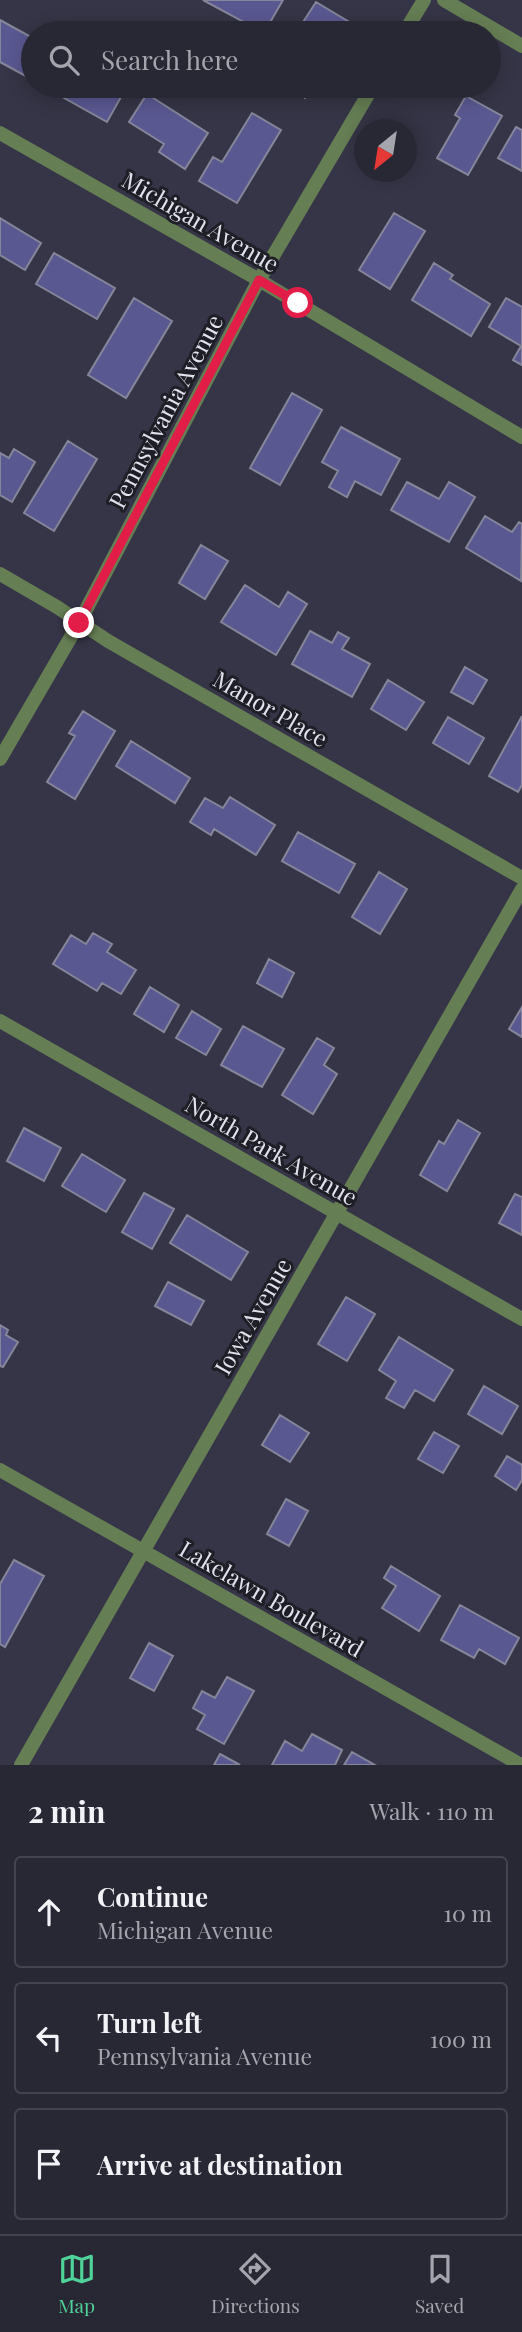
<!DOCTYPE html>
<meta charset="utf-8">
<style>
:root{--surface:#282835;--page:#343441;--text:#f1f3f6;--muted:#a5a6ad;--line:#444450;--accent:#4fd399}
body{margin:0;font-family:"Playfair Display",serif;background:var(--page);color:var(--text)}
.compass{position:absolute;left:354px;top:119px;width:63px;height:63px;border-radius:50%;background:var(--surface);box-shadow:0 4px 18px #0003;rotate:210deg}
.stop{position:absolute;width:21px;height:21px;margin:-16px;border:5px solid #e11d48;border-radius:50%;background:#fff}
.stop.end{background:#e11d48;border-color:#fff;box-shadow:0 2px 7px #0008}
.list{margin:0;padding:0;list-style:none}
h2{display:flex;justify-content:space-between;align-items:center;height:91px;margin:0;padding:0 28px;font-size:30px}
h2 small{font-size:23px;font-weight:400;color:var(--muted)}
.list li{display:grid;grid-template-columns:46px 1fr auto;gap:21px;align-items:center;box-sizing:border-box;height:112px;margin:0 14px 14px;padding:0 14px;border:2px solid var(--line);border-radius:7px}
.list b{display:block;font-size:26px;white-space:nowrap}
.list p{margin:0;font-size:23px;white-space:nowrap;color:var(--muted)}
.list em{font-size:23px;font-style:normal;color:var(--muted)}
.icon{flex:none;width:38px;height:38px;fill:none;stroke:currentColor;stroke-width:2;stroke-linecap:round;stroke-linejoin:round}
.map{position:relative;flex:none;width:522px;height:1765px;overflow:hidden}
.search{position:absolute;background:var(--surface);box-shadow:0 4px 18px #0003;left:21px;right:21px;top:21px;height:77px;display:flex;align-items:center;gap:18px;box-sizing:border-box;padding:0 24px;border-radius:38px;color:var(--muted);font-size:26px}
.sheet{height:469px;background:var(--surface)}
nav{display:flex;justify-content:space-around;align-items:center;box-sizing:border-box;height:98px;border-top:2px solid var(--line);background:var(--surface);font-size:19px;color:var(--muted)}
nav a{display:grid;justify-items:center;gap:4px}
nav .on{color:var(--accent)}
.map>svg:first-child{display:block}
</style>
<div class="map">
<svg width="522" height="1765" viewBox="0 0 522 1765">
<rect width="100%" height="100%" fill="#353547"/>
<path fill="#5a5891" stroke="#85869a" stroke-width="2" d="M 203,0 L 283,0 L 264,33 Z
M 316,2 L 351,23 L 344,33 L 296,33 Z
M 0,20 L 33,38 L 33,80 L 0,62 Z
M 52,86 L 118,86 L 125,90 L 107,122 L 50,90 Z
M 285,86 L 313,86 L 305,98 Z
M 147,94 L 208,133 L 185,169 L 159,152 L 164,144 L 129,122 Z
M 466,96 L 502,116 L 468,175 L 437,158 L 460,118 L 455,115 Z
M 252,113 L 281,130 L 237,203 L 199,181 L 213,157 L 222,162 Z
M 516,127 L 522,130 L 522,171 L 498,158 Z
M 394,213 L 425,231 L 390,289 L 359,270 Z
M 0,218 L 41,243 L 25,270 L 0,255 Z
M 54,253 L 115,288 L 97,319 L 36,284 Z
M 434,263 L 453,275 L 450,279 L 490,304 L 471,336 L 412,300 Z
M 134,298 L 172,321 L 126,398 L 88,375 Z
M 506,298 L 522,307 L 522,365 L 513,360 L 521,346 L 489,327 Z
M 292,393 L 322,410 L 280,485 L 250,468 Z
M 341,427 L 400,459 L 381,495 L 355,481 L 347,497 L 329,487 L 338,471 L 322,462 Z
M 68,441 L 97,459 L 54,531 L 24,513 Z
M 14,449 L 35,462 L 12,502 L 0,495 L 0,453 L 9,458 Z
M 407,482 L 439,499 L 449,482 L 475,497 L 449,542 L 391,510 Z
M 485,516 L 512,532 L 519,522 L 522,524 L 521,581 L 466,548 Z
M 201,545 L 228,561 L 205,599 L 179,583 Z
M 245,585 L 279,607 L 288,592 L 307,604 L 276,655 L 221,622 Z
M 310,631 L 332,643 L 338,632 L 349,638 L 342,649 L 370,664 L 352,697 L 292,664 Z
M 465,667 L 487,680 L 473,704 L 451,692 Z
M 388,680 L 424,702 L 406,730 L 371,709 Z
M 83,711 L 115,731 L 75,799 L 47,782 L 75,736 L 69,733 Z
M 522,716 L 522,785 L 518,792 L 489,776 Z
M 448,717 L 484,738 L 469,764 L 433,743 Z
M 131,741 L 190,778 L 175,803 L 116,766 Z
M 230,797 L 275,825 L 256,855 L 214,829 L 211,835 L 190,822 L 205,798 L 223,808 Z
M 298,832 L 355,864 L 339,893 L 282,861 Z
M 379,872 L 407,889 L 380,934 L 352,917 Z
M 93,933 L 112,944 L 107,952 L 136,970 L 121,994 L 102,983 L 97,991 L 53,964 L 71,935 L 86,944 Z
M 269,959 L 294,973 L 282,997 L 257,983 Z
M 150,987 L 179,1005 L 164,1032 L 134,1014 Z
M 522,1007 L 522,1037 L 509,1029 Z
M 192,1011 L 221,1029 L 206,1055 L 176,1038 Z
M 243,1026 L 284,1049 L 262,1087 L 221,1065 Z
M 317,1038 L 334,1048 L 324,1065 L 337,1074 L 313,1114 L 282,1095 Z
M 458,1120 L 480,1133 L 447,1191 L 420,1175 L 439,1141 L 444,1144 Z
M 24,1128 L 61,1148 L 44,1181 L 7,1161 Z
M 82,1154 L 125,1180 L 106,1212 L 62,1186 Z
M 144,1193 L 174,1209 L 152,1249 L 122,1232 Z
M 515,1194 L 522,1197 L 522,1235 L 499,1223 Z
M 187,1215 L 248,1252 L 231,1280 L 170,1243 Z
M 168,1282 L 204,1301 L 191,1325 L 155,1306 Z
M 346,1297 L 375,1314 L 347,1361 L 318,1344 Z
M 0,1325 L 8,1330 L 6,1335 L 18,1342 L 3,1367 L 0,1366 Z
M 399,1337 L 453,1370 L 434,1401 L 415,1390 L 404,1408 L 386,1398 L 396,1381 L 379,1370 Z
M 484,1386 L 518,1406 L 502,1434 L 468,1414 Z
M 280,1415 L 309,1433 L 290,1462 L 262,1445 Z
M 434,1432 L 459,1446 L 443,1473 L 418,1459 Z
M 507,1456 L 522,1465 L 522,1480 L 516,1490 L 495,1476 Z
M 286,1499 L 308,1511 L 289,1546 L 267,1534 Z
M 14,1560 L 44,1576 L 5,1647 L 0,1644 L 0,1584 Z
M 391,1566 L 440,1596 L 419,1631 L 382,1608 L 396,1586 L 384,1578 Z
M 460,1605 L 519,1638 L 505,1664 L 479,1649 L 474,1658 L 441,1640 Z
M 149,1643 L 173,1656 L 154,1691 L 130,1678 Z
M 227,1677 L 254,1691 L 224,1744 L 197,1729 L 205,1715 L 193,1708 L 202,1691 L 215,1698 Z
M 312,1734 L 342,1750 L 335,1765 L 272,1765 L 285,1741 L 302,1751 Z
M 352,1752 L 375,1765 L 344,1765 Z
M 220,1754 L 240,1765 L 214,1765 Z"/>
<g fill="none" stroke-linecap="round" stroke-linejoin="round">
<path stroke="#667e54" stroke-width="14" d="M 444,0 L 522,46
M 404,33 L 424,0
M 0,133 L 259,280 L 522,437
M 0,574 L 57,607 L 108,641 L 522,878
M 0,759 L 79,623 L 259,280 L 373,86
M 0,1021 L 522,1319
M 0,1470 L 521,1765
M 21,1765 L 522,889"/>
</g>
<g fill="none" stroke-linecap="round" stroke-linejoin="round">
<path stroke="#e11d48" stroke-width="9" d="M 79,623 L 259,280 L 298,303"/>
</g>
<g text-anchor="middle" dominant-baseline="central" stroke-width="6" stroke-linejoin="round" paint-order="stroke">
<g font-size="23" fill="#e2e2ee" stroke="#1e1e26">
<text transform="translate(201 221) rotate(30)">Michigan Avenue</text>
<text transform="translate(165 411) rotate(-62)">Pennsylvania Avenue</text>
<text transform="translate(271 708) rotate(30)">Manor Place</text>
<text transform="translate(272 1150) rotate(30)">North Park Avenue</text>
<text transform="translate(252 1316) rotate(-60)">Iowa Avenue</text>
<text transform="translate(272 1598) rotate(30)">Lakelawn Boulevard</text>
</g>
</g>
</svg>
<svg class="compass" viewBox="-18 -18 36 36"><path d="M0-13l5 13h-10z" fill="#e53935"/><path d="M0 13l5-13h-10z" fill="#a5a6ad"/></svg>
<div class="stop" style="left:298px;top:303px"></div>
<div class="stop end" style="left:79px;top:623px"></div>
<div class="search"><svg class="icon" aria-label="search" viewBox="0 0 24 24"><circle cx="10" cy="10" r="6"/><path d="M15 15l6 6"/></svg>Search here</div>
</div>
<section class="sheet">
<h2>2 min<small>Walk · 110 m</small></h2>
<ul class="list">
<li><svg class="icon" aria-label="ahead" viewBox="0 0 24 24"><path d="M12 20V5M6 11l6-6 6 6"/></svg><div><b>Continue</b><p>Michigan Avenue</p></div><em>10 m</em></li>
<li><svg class="icon" aria-label="left" viewBox="0 0 24 24"><path d="M17 20v-9H6M10 6l-5 5 5 5"/></svg><div><b>Turn left</b><p>Pennsylvania Avenue</p></div><em>100 m</em></li>
<li><svg class="icon" aria-label="arrive" viewBox="0 0 24 24"><path d="M6 21V4h12l-3 4 3 4H6"/></svg><div><b>Arrive at destination</b></div></li>
</ul>
</section>
<nav>
<a class="on"><svg class="icon" aria-label="map" viewBox="0 0 24 24"><path d="M3 6l6-2 6 2 6-2v14l-6 2-6-2-6 2zM9 4v14M15 6v14"/></svg>Map</a>
<a><svg class="icon" aria-label="directions" viewBox="0 0 24 24"><path d="M12 3l9 9-9 9-9-9zM9 14v-3h6M13 9l2 2-2 2"/></svg>Directions</a>
<a><svg class="icon" aria-label="saved" viewBox="0 0 24 24"><path d="M7 4h10v16l-5-4-5 4z"/></svg>Saved</a>
</nav>
